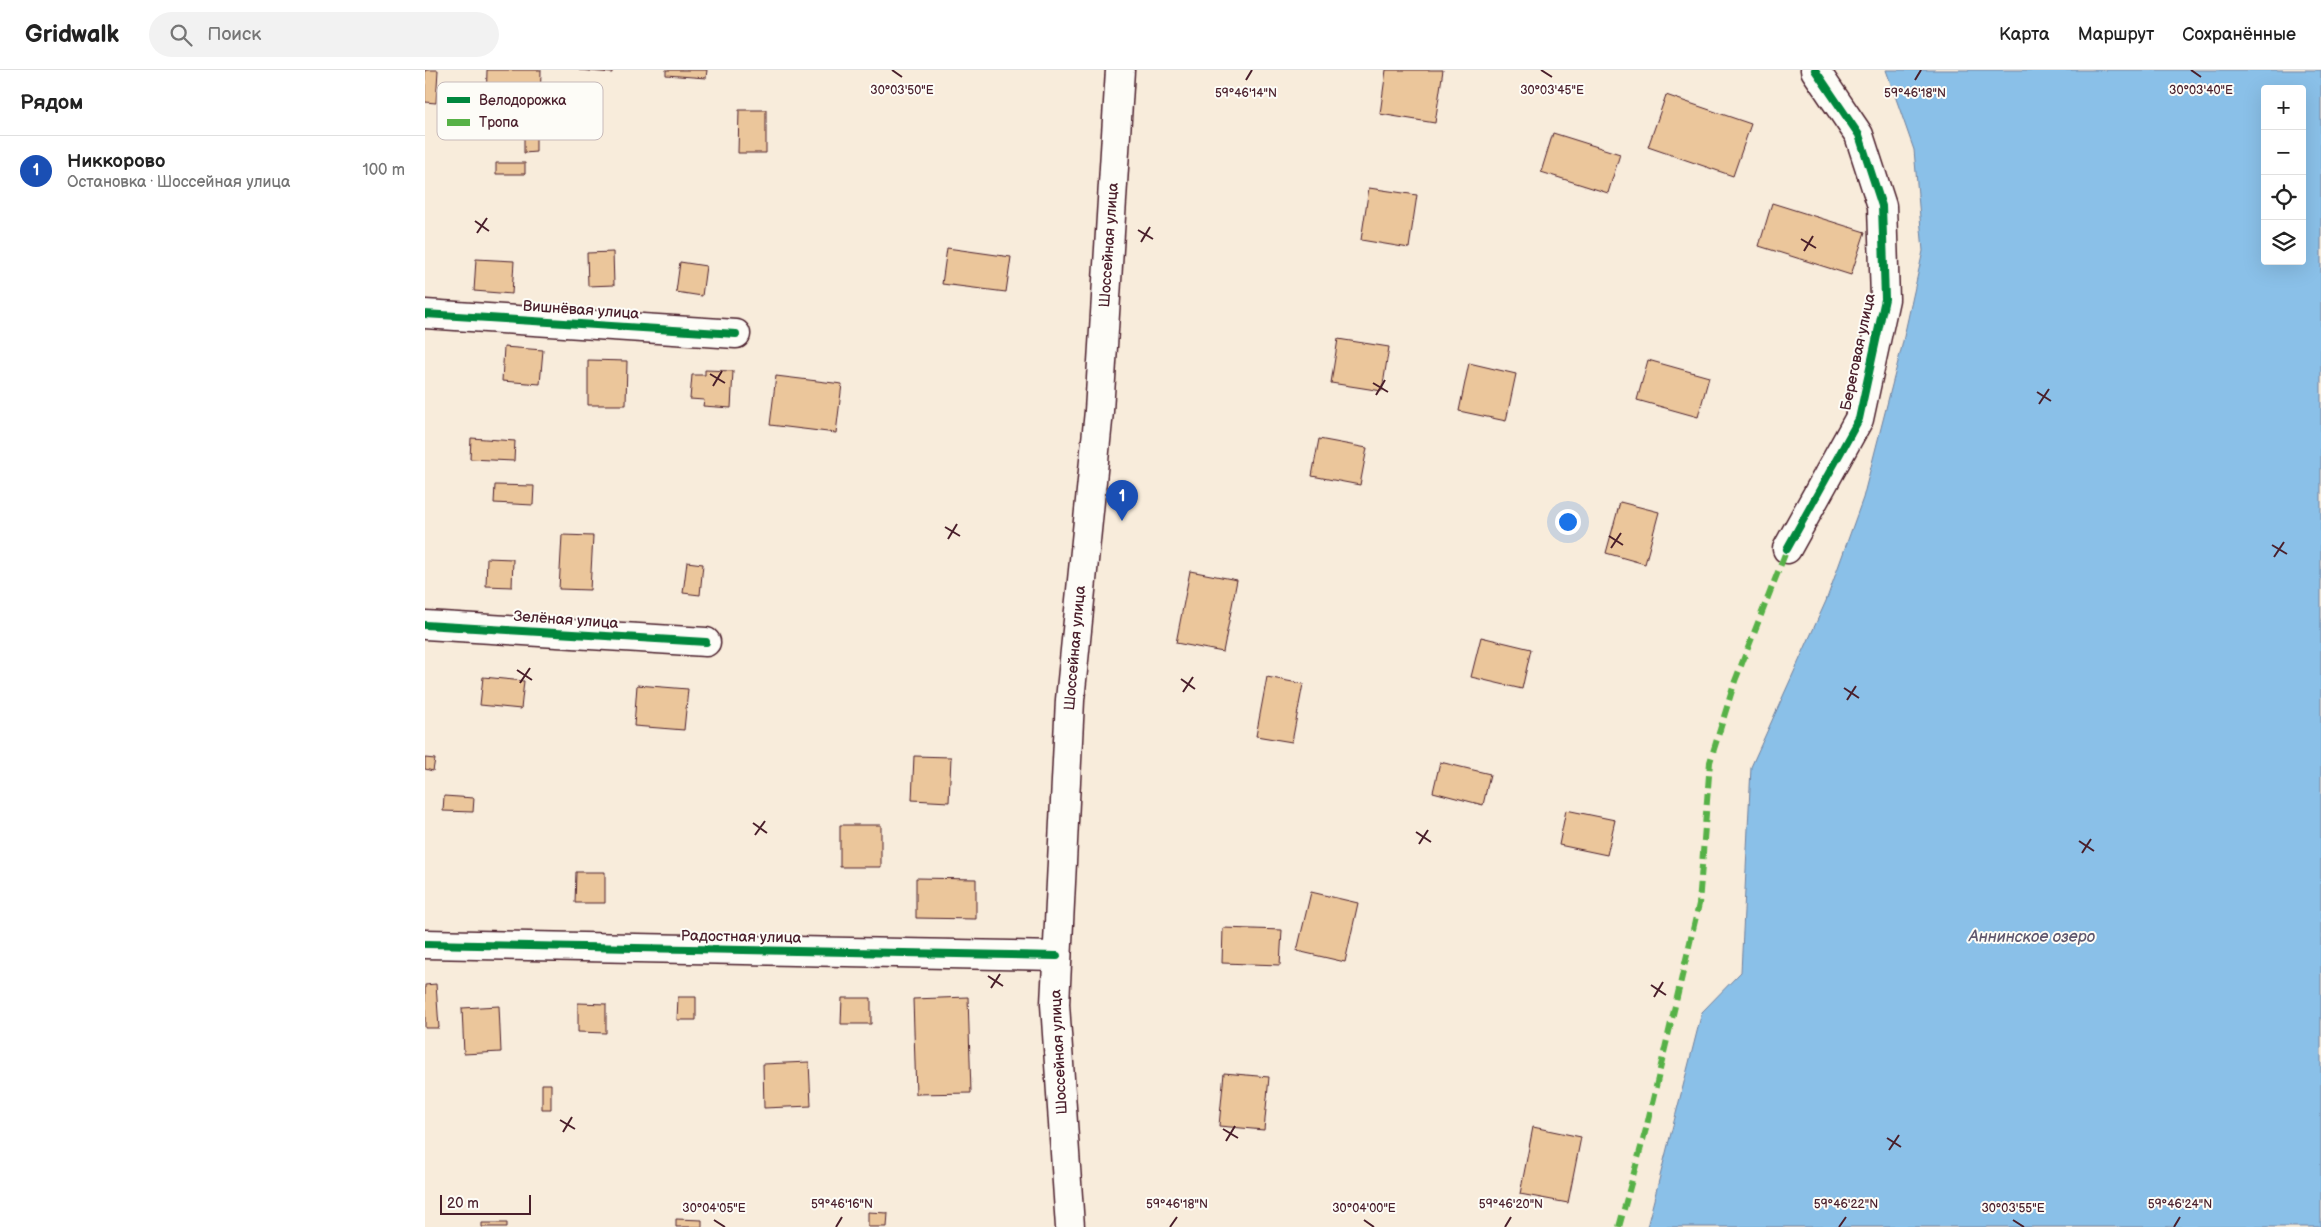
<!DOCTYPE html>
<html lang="ru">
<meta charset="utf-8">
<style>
:root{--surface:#fff;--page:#f2f2f2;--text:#222;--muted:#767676;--line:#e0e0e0;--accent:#4a1f2b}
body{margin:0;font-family:"Balsamiq Sans",sans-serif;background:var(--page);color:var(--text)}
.controls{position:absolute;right:15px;top:15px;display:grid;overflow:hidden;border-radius:5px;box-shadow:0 5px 20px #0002}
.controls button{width:45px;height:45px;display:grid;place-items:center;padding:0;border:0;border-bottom:1px solid var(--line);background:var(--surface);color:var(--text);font:25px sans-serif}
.scale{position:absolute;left:15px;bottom:12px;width:91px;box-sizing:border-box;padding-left:5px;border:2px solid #4a1f2b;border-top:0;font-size:14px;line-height:18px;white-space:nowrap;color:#4a1f2b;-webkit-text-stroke:4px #fdfcf7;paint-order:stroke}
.you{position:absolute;left:1142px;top:451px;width:18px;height:18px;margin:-12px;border:4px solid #fff;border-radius:50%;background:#1a73e8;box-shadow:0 0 0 8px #1a73e833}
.badge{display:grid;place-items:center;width:32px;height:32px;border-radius:50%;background:var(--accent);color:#fff;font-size:16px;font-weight:700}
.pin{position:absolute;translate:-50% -41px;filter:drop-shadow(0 1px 2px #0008)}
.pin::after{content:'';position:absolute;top:26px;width:18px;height:15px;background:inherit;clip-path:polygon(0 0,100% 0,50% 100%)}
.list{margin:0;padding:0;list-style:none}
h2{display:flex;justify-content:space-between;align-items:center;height:65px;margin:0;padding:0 20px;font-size:21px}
h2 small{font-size:16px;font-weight:400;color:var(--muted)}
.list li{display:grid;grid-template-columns:32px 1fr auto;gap:15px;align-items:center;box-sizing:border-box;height:70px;padding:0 20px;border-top:1px solid var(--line)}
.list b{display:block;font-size:19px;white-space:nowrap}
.list p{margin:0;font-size:16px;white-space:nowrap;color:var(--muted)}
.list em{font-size:16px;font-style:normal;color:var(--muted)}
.icon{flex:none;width:28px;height:28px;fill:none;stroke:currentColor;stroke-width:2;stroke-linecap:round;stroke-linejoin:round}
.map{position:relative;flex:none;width:1896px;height:1157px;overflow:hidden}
header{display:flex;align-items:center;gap:30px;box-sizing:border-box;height:70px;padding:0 25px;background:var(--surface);border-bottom:1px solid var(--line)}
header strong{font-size:24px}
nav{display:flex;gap:28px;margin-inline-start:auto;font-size:18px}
.search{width:350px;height:45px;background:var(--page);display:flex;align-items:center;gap:12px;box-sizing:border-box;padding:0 18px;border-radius:28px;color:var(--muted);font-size:19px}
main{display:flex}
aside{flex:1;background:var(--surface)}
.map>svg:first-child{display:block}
</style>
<header>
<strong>Gridwalk</strong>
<div class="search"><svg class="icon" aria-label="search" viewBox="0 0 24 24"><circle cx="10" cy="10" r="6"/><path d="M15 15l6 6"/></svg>Поиск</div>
<nav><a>Карта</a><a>Маршрут</a><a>Сохранённые</a></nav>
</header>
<main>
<aside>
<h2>Рядом<small></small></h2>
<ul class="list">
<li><span class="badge" style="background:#1a4fb4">1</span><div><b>Никкорово</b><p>Остановка · Шоссейная улица</p></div><em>100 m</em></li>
</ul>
</aside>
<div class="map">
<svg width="1896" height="1157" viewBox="0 0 1896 1157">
<rect width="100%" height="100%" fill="#f8ecdb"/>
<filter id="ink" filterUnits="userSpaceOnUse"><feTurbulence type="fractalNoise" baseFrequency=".02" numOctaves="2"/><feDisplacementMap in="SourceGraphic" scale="10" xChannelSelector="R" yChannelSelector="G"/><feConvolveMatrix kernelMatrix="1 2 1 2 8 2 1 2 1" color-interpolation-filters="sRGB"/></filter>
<g filter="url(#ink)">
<path fill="#8ac0e8" stroke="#70809c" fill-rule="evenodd" d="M 1461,0 L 1896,0 L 1896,1157 L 1222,1157 L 1277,942 L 1316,902 L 1326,697 L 1401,531 L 1438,428 L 1476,280 L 1498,181 L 1489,80 ZM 1840,19 L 1877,19 L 1877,191 L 1840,191 Z"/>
<path fill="#ebc69b" stroke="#4a1f2b" d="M 0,0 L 13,0 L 11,33 L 0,32 Z
M 62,0 L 116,0 L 115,39 L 61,38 Z
M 154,0 L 187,0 L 187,3 Z
M 241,0 L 282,0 L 281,8 L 241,5 Z
M 961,0 L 1018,0 L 1010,53 L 955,44 Z
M 1241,25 L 1326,54 L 1308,106 L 1223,77 Z
M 314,40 L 341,40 L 341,83 L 313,83 Z
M 99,60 L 111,60 L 111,82 L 99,83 Z
M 1128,63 L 1195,84 L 1183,123 L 1116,102 Z
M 71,93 L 100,93 L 100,104 L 71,104 Z
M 944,118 L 992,125 L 984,178 L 936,170 Z
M 1347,133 L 1440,162 L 1426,205 L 1334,176 Z
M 522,178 L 586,187 L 581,222 L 517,214 Z
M 188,182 L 189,215 L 163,216 L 162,183 Z
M 51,189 L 89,191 L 87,224 L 49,221 Z
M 255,192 L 281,196 L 277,226 L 251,222 Z
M 913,269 L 964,277 L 957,321 L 906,313 Z
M 79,277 L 118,280 L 115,314 L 77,311 Z
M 163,290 L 202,291 L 201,335 L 163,335 Z
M 1223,290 L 1284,307 L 1273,347 L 1212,330 Z
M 1044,293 L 1091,304 L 1081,351 L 1034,341 Z
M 280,300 L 308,301 L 306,338 L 278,336 L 279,330 L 265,329 L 267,305 L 280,305 Z
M 351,306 L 417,314 L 411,363 L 345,355 Z
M 46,368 L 90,371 L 89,391 L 45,389 Z
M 894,369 L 942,378 L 935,415 L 887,406 Z
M 70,415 L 109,416 L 108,435 L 69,433 Z
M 1195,432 L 1234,442 L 1220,494 L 1181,483 Z
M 137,465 L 168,466 L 165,520 L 134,519 Z
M 62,488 L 88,489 L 87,517 L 61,516 Z
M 262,492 L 278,494 L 275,525 L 258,523 Z
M 765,501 L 812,510 L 798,582 L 751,573 Z
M 1056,567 L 1106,579 L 1097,619 L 1046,607 Z
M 58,607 L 99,611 L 96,639 L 55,635 Z
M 842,607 L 878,614 L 867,672 L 831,666 Z
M 212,615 L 263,619 L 259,660 L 209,656 Z
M 489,686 L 526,687 L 524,732 L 487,730 Z
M 0,688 L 10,689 L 8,701 L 0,699 Z
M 1015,692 L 1065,704 L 1058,735 L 1008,722 Z
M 19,726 L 49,728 L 48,742 L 18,741 Z
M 1141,740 L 1190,750 L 1182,785 L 1134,775 Z
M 415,755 L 456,755 L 456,797 L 415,797 Z
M 151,802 L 180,802 L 180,833 L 150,833 Z
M 491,808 L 551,809 L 551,849 L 491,848 Z
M 886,822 L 933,833 L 920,892 L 872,881 Z
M 798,858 L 857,860 L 855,895 L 797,893 Z
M 11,914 L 14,958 L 0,958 L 0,915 Z
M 253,927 L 271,927 L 271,950 L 252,950 Z
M 543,927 L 546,1023 L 491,1024 L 488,929 Z
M 417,928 L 446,928 L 446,954 L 416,954 Z
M 153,933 L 181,934 L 181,963 L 153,962 Z
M 74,936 L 76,982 L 39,984 L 37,938 Z
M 384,992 L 386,1036 L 339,1038 L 338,994 Z
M 799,1003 L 844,1007 L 839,1060 L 794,1056 Z
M 117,1014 L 126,1014 L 126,1039 L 117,1039 Z
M 1108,1057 L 1156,1067 L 1143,1133 L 1095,1124 Z
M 443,1142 L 463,1143 L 462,1157 L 443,1157 Z
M 251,1149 L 277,1150 L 277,1157 L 251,1157 Z
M 57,1153 L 82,1153 L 82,1157 L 57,1157 Z"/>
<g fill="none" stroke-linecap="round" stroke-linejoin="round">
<g stroke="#4a1f2b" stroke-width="31">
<path id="minor" d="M 0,244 L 311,264
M 1362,479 L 1434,349 L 1460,229 L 1457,136 L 1434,65 L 1390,0
M 0,555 L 281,572
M 0,874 L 632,886"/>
</g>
<g stroke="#4a1f2b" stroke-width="31">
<path id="secondary" d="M 645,1157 L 630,934 L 645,630 L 674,341 L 695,0"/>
</g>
<use href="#minor" stroke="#fdfcf7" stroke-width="28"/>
<use href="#secondary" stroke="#fdfcf7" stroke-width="28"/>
<path stroke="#57b146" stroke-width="6" stroke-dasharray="12 6" stroke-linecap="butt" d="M 1194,1157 L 1221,1059 L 1274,834 L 1285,692 L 1310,611 L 1362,479"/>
<g stroke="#fdfcf7" stroke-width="11">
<path id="cycleway" d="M 0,244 L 311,264
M 1362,479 L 1434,349 L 1460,229 L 1457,136 L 1434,65 L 1390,0
M 0,555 L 281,572
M 0,874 L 632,886"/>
</g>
<use href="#cycleway" stroke="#00873e" stroke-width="8"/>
</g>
</g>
<path fill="none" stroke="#4a1f2b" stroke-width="2" d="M 467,0 L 477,7M 1116,0 L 1127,7M 1766,0 L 1776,7M 821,10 L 827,0M 1490,10 L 1496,0M 50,151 L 64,161M 713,160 L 728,169M 52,163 L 62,148M 1376,169 L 1391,178M 716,172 L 725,157M 1379,181 L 1388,166M 285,304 L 300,313M 948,313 L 963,322M 288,316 L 297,301M 1612,322 L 1626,331M 951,325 L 960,310M 1614,334 L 1624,319M 520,457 L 535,466M 1184,466 L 1198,475M 523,469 L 532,454M 1847,475 L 1862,484M 1186,478 L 1196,463M 1849,487 L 1859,472M 92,600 L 107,610M 756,609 L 770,619M 95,613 L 105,598M 1419,618 L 1434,628M 758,622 L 768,607M 1422,630 L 1431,616M 328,753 L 342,763M 991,762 L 1006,772M 330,765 L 340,751M 1654,771 L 1669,781M 994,774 L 1003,760M 1657,783 L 1666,769M 563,906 L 578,916M 1226,915 L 1241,925M 566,918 L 575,904M 1229,927 L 1238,912M 135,1050 L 150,1059M 798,1059 L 813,1068M 138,1062 L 147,1047M 1462,1068 L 1476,1077M 801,1071 L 810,1056M 1464,1080 L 1474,1065M 289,1150 L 300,1157M 939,1150 L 949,1157M 1588,1150 L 1599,1157M 411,1157 L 417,1147M 745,1157 L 752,1147M 1080,1157 L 1086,1147M 1414,1157 L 1421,1147M 1749,1157 L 1755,1147"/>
<g text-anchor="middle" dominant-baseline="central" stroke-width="4" stroke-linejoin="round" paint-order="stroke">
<g font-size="15" fill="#4a1f2b" stroke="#fdfcf7">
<text transform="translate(684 175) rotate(-86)">Шоссейная улица</text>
<text transform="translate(156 240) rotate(4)">Вишнёвая улица</text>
<text transform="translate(1433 282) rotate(-78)">Береговая улица</text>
<text transform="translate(141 550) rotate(4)">Зелёная улица</text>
<text transform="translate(650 578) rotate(-85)">Шоссейная улица</text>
<text transform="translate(316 867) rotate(1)">Радостная улица</text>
<text transform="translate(634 982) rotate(-93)">Шоссейная улица</text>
</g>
<g font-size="16" font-style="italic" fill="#60576d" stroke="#fdfcf7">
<text x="1607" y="867">Аннинское озеро</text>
</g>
</g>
<rect x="12" y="12" width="166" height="58" rx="8" fill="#fdfcf7" stroke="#c7baba" stroke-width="1"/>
<rect x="22" y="27" width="23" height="6" fill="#00873e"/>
<rect x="22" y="49" width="23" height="7" fill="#57b146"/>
<g font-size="14" fill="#4a1f2b">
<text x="54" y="35">Велодорожка</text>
<text x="54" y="57">Тропа</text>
</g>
<g font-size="12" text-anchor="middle" fill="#4a1f2b" stroke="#fdfcf7" stroke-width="4" stroke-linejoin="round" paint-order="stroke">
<text x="1776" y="24">30°03'40"E</text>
<text x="477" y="24">30°03'50"E</text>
<text x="1127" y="24">30°03'45"E</text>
<text x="821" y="27">59°46'14"N</text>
<text x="1490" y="27">59°46'18"N</text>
<text x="417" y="1138">59°46'16"N</text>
<text x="752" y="1138">59°46'18"N</text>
<text x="1086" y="1138">59°46'20"N</text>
<text x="1421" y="1138">59°46'22"N</text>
<text x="1755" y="1138">59°46'24"N</text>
<text x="289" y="1142">30°04'05"E</text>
<text x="939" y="1142">30°04'00"E</text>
<text x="1588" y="1142">30°03'55"E</text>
</g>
</svg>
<div class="controls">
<button>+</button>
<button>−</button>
<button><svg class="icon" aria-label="locate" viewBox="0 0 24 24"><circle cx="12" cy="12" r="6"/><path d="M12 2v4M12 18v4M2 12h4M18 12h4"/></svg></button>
<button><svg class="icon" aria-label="layers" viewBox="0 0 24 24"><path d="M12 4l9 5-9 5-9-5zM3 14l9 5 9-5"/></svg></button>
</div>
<div class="scale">20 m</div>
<div class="you"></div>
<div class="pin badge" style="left:697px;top:451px;background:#1a4fb4">1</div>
</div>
</main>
